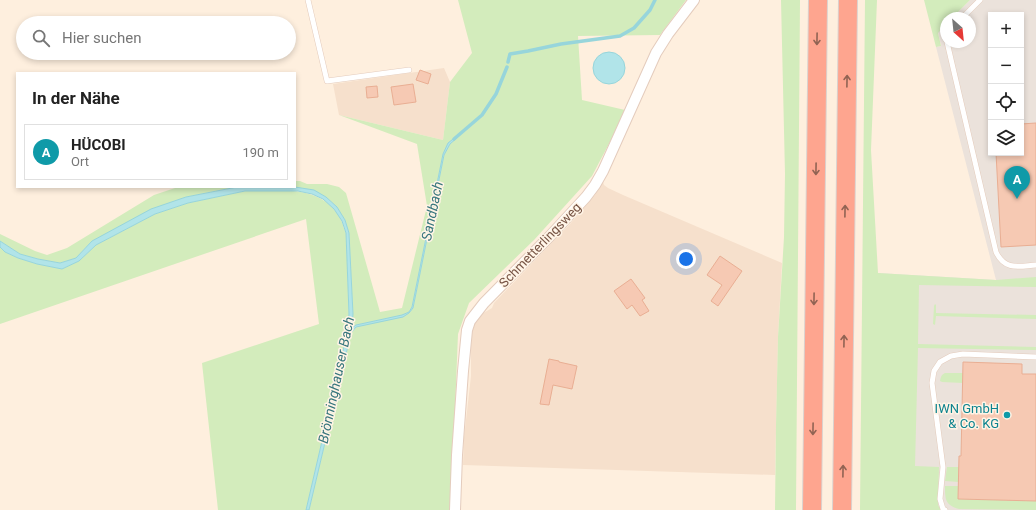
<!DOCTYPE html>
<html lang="de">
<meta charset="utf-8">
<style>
:root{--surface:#fff;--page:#f6f6f6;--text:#222;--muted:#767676;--line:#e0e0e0;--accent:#111827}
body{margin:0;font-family:Roboto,sans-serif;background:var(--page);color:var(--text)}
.controls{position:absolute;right:12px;top:12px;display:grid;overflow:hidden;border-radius:0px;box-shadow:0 2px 6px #0003}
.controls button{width:36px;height:36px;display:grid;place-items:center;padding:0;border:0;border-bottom:1px solid var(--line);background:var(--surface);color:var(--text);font:20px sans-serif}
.compass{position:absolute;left:940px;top:12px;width:36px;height:36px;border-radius:50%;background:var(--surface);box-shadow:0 2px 6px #0003;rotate:153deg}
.you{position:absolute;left:686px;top:259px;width:14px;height:14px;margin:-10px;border:3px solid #fff;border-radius:50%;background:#1a73e8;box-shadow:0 0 0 6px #1a73e833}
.badge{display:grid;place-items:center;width:26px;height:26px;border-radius:50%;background:var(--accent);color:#fff;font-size:13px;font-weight:700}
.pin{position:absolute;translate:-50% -33px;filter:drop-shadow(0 1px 2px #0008)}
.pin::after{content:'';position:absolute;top:21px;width:14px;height:12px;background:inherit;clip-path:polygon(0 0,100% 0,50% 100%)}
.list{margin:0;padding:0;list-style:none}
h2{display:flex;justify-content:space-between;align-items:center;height:52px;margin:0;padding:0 16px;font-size:17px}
h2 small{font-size:13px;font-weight:400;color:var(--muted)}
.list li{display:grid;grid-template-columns:26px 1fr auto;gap:12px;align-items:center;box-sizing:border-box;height:56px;margin:0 8px 8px;padding:0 8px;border:1px solid var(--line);border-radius:0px}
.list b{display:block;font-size:15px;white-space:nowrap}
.list p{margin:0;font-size:13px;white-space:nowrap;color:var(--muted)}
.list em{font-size:13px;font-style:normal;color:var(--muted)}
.icon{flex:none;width:22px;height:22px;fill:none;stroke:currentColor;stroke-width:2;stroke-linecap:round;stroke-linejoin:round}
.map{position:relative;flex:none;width:1036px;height:510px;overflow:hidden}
.search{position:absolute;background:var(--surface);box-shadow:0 2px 6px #0003;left:16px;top:16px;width:280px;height:44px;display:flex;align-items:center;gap:10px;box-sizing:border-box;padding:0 14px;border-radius:22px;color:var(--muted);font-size:15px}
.panel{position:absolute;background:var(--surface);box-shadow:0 2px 6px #0003;left:16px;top:72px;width:280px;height:116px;border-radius:0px}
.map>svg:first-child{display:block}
</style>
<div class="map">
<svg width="1036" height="510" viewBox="0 0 1036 510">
<rect width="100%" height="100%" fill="#feefde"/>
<path fill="#f6e0cc" d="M 444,68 L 450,82 L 443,140 L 339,115 L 333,84 Z
M 603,182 L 604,185 L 608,188 L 623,195 L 782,263 L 778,337 L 775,475 L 463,465 L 464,438 L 471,376 L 471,347 L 472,327 L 480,315 L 492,308 L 494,303 L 570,224 L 595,195 Z"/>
<path fill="#ebe2db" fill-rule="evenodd" d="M 970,0 L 1036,0 L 1036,510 L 879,510 L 878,273 L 996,280 L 936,47 L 941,46 L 938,32 L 946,24 L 946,42 L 970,42 L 970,18 L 952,18 ZM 991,15 L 1021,15 L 1021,153 L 991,153 Z"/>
<path fill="#d3ecbc" d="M 458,0 L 686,0 L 660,35 L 578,36 L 582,100 L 625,110 L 613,136 L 592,176 L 534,240 L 469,303 L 458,334 L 451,510 L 309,510 L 351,333 L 356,327 L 409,313 L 413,308 L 444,155 L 450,144 L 457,137 L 448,143 L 443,154 L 412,307 L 409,312 L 402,315 L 356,325 L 351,328 L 353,314 L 349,233 L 345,220 L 337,207 L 326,197 L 295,187 L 295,181 L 300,181 L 307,184 L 327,184 L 339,187 L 346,193 L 380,312 L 402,308 L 427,206 L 417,144 L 339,115 L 443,140 L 450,82 L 472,53 Z
M 781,0 L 800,0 L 796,510 L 775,510 L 776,425 L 778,337 L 784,237 L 785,174 Z
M 865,0 L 877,0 L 871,150 L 878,273 L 996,280 L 1036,277 L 1036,287 L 919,285 L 918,344 L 1036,347 L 1036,350 L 918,348 L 915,466 L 939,467 L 938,505 L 941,510 L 860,510 Z
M 924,0 L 970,0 L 952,18 L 946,18 L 946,24 L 938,33 L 941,46 L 936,47 Z
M 178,187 L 237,187 L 186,197 L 92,241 L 76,258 L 60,263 L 38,259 L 20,254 L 0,241 L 0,234 L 35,251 L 47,255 L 67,248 L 154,195 Z
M 245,191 C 279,191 324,183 342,222 C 343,225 344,229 346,233 L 349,314 L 348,329 L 306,510 L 218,510 L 202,363 L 319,324 L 306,219 L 0,324 L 0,247 L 5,252 L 18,258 L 37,264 L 62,269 L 79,261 L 96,245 L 155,214 L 188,203 Z
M 935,304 L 936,305 L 936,313 L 1036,315 L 1036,319 L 936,316 L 935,325 L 933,324 L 934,306 Z
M 945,373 L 963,373 L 963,383 L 942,382 L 940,381 C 941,377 941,375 945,373 Z
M 947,467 L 959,467 L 959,482 L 945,481 Z
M 945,486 L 959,486 L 958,499 L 1036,501 L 1036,510 L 959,509 C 945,505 945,499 945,486 Z"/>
<path fill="#b1e4e9" stroke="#97d5db" d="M593 68a16 16 0 1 1 32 0a16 16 0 1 1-32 0Z
M 457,136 L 458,137 L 450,144 L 444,155 L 413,308 L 409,313 L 403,317 L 356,327 L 351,333 L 309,510 L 306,510 L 348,329 L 349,314 L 346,233 L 342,221 L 334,209 L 323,199 L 312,194 L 298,191 L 245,191 L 188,203 L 155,214 L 96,245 L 79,261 L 62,269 L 37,264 L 18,258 L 5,252 L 0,247 L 0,241 L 20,254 L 38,259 L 60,263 L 76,258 L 92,241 L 151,209 L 186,197 L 237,187 L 295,187 L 314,190 L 326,197 L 337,207 L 345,220 L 349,233 L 353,314 L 352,328 L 356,325 L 402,315 L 409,312 L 412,307 L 443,154 L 448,143 Z"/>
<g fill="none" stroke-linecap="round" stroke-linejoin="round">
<path stroke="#97d5db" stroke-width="3.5" d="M 508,62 L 510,54 L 528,51 L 561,44 L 620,36 L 634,28 L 650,10 L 655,0
M 454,139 L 482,115 L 496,94 L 507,67"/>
</g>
<path fill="#f6c9b3" stroke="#e9ae93" d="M 420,70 L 431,74 L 428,84 L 416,80 Z
M 413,84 L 416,102 L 394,105 L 391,87 Z
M 377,86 L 378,97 L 367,98 L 366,87 Z
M 1036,123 L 1036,245 L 1001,247 L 996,153 L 1021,153 L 1021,124 Z
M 720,256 L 742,271 L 718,306 L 711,301 L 722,285 L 707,275 Z
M 631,279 L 645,298 L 642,300 L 649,311 L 640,316 L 632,305 L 627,309 L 614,291 Z
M 549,359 L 559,361 L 559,362 L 577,366 L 572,389 L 553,385 L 549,405 L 540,404 Z
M 963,362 L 1022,364 L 1022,374 L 1036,374 L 1036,501 L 958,499 L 959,456 L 961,456 Z"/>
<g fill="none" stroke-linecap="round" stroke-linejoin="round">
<g stroke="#e4ccbd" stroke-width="6">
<path id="service" d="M 308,0 L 327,81 L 409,70
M 962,18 L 980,0
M 946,34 L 945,35 L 946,40
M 947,42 L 996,252 C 1005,271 1019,266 1036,265
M 945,510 L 943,509 L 940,499 L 943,467 L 932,383 L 934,371 L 940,362 L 951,356 L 963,354 L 1036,357"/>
</g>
<g stroke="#e4ccbd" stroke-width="12">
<path id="minor" d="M 455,510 L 457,455 L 463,371 L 467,330 L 470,321 L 484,303 L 550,236 L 586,197 L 595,185 L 603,171 L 656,53 L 668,34 L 694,0"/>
</g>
<g stroke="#dbd2ce" stroke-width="20">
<path id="motorway" d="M 812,510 L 818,0
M 842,510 L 848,0"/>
</g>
<use href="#service" stroke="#fff" stroke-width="5"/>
<use href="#minor" stroke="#fff" stroke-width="10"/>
<use href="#motorway" stroke="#fea58f" stroke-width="18"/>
</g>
<defs><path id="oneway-shaft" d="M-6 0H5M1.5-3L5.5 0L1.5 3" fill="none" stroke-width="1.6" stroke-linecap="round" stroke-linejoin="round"/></defs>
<g stroke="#916353">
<use href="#oneway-shaft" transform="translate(817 39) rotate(91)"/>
<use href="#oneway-shaft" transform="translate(847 81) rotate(-89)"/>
<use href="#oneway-shaft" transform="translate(816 169) rotate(91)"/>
<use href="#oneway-shaft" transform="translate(845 211) rotate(-89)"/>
<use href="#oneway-shaft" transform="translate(814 299) rotate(91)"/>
<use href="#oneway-shaft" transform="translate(844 341) rotate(-89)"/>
<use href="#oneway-shaft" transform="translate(813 429) rotate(91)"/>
<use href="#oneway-shaft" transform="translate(843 471) rotate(-89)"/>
</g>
<circle fill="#0f9aa8" stroke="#fff4e6" stroke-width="1.5" cx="1007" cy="415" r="4"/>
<g text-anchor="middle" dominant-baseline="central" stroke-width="3" stroke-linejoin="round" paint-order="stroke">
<g font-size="13" fill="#765344" stroke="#fff4e6">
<text transform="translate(540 245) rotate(-46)">Schmetterlingsweg</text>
</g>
<g font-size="13" fill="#0d838f" stroke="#fff4e6" text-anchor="end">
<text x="999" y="408">IWN GmbH<tspan x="999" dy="15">&amp; Co. KG</tspan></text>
</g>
<g font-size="14" font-style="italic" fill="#37767d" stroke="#fff4e6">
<text transform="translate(432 211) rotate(-78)">Sandbach</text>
<text transform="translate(336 380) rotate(-78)">Brönninghauser Bach</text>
</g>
</g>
</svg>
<div class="controls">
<button>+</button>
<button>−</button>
<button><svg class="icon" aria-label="locate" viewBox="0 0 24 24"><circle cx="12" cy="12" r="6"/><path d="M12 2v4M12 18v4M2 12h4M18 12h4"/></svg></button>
<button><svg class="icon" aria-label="layers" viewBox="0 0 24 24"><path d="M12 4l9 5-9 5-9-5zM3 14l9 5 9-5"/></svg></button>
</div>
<svg class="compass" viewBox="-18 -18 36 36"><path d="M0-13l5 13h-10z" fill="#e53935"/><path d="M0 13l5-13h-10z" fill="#767676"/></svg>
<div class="you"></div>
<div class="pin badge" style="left:1017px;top:199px;background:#0f9aa8">A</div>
<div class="search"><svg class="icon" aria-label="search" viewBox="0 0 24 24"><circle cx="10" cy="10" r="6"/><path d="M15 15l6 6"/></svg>Hier suchen</div>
<section class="panel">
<h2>In der Nähe<small></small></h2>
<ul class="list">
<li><span class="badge" style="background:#0f9aa8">A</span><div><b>HÜCOBI</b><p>Ort</p></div><em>190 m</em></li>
</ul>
</section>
</div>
